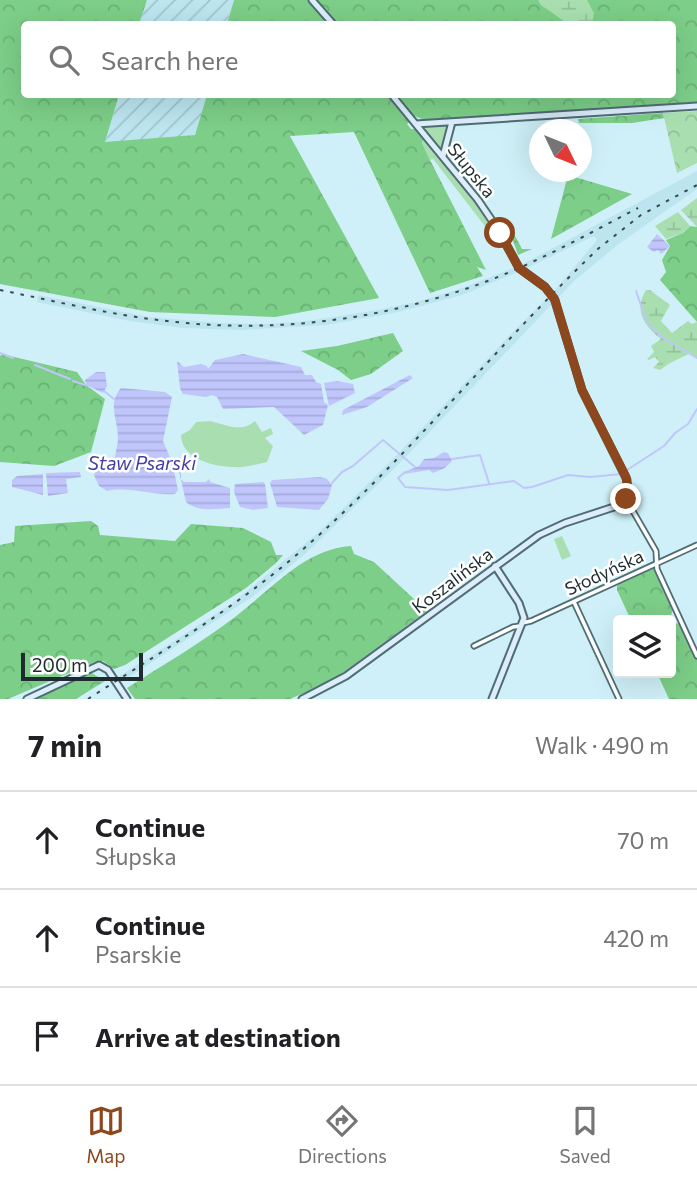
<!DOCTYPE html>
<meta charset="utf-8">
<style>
:root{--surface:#fff;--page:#f6f6f6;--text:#202124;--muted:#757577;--line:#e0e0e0;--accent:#8c471d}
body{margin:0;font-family:Commissioner,sans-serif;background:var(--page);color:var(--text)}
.controls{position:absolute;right:21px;bottom:21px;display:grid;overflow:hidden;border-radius:7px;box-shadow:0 7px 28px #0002}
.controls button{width:63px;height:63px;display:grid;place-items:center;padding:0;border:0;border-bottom:2px solid var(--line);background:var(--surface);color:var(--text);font:35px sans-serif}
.compass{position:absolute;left:529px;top:119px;width:63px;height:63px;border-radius:50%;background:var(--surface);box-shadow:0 7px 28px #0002;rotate:133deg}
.scale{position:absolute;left:21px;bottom:18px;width:122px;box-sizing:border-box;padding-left:7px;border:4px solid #1f2c2f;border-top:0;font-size:19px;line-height:24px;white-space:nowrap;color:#1f2c2f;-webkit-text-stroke:5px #fff;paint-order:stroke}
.stop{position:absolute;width:21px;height:21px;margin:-16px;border:5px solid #8c471d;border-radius:50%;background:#fff}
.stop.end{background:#8c471d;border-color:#fff;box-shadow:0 2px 7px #0008}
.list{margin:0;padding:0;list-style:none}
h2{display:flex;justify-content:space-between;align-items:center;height:91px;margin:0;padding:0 28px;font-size:30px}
h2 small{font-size:23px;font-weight:400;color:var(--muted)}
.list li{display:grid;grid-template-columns:46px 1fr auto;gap:21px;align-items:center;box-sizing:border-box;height:98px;padding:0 28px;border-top:2px solid var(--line)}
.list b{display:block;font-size:26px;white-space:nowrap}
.list p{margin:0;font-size:23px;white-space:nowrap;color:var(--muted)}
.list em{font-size:23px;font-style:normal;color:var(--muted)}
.icon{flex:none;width:38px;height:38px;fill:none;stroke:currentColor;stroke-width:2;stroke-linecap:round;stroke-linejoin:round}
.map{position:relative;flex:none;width:697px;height:699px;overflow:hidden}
.search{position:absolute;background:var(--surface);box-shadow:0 7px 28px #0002;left:21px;right:21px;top:21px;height:77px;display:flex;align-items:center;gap:18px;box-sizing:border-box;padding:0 24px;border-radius:7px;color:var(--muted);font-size:26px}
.sheet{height:385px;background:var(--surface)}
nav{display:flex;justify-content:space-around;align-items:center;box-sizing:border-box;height:98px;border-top:2px solid var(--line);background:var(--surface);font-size:19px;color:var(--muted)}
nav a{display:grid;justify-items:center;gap:4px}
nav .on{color:var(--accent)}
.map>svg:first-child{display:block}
</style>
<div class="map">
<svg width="697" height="699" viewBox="0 0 697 699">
<defs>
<pattern id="industrial-furrows" width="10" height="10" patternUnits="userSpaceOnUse" patternTransform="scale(1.75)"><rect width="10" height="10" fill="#bce5ef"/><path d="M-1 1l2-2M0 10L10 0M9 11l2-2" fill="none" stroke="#a1c5cd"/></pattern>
<pattern id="forest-crowns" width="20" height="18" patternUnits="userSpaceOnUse" patternTransform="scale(1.75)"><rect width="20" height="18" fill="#7cce88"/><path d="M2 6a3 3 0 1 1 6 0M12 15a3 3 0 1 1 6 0" fill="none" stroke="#6bb176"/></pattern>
<pattern id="wetland-marsh" width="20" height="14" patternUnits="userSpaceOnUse" patternTransform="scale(1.75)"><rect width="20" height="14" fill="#a9dfb0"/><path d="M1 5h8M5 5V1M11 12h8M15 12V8" fill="none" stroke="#91c098"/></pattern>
<pattern id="park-crowns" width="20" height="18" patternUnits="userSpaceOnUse" patternTransform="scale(1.75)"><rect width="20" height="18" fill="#a9dfb0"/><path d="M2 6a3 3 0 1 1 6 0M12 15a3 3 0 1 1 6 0" fill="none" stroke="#91c098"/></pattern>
<pattern id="water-rules" width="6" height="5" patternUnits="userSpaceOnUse" patternTransform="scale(1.75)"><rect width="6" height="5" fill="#c0c6fc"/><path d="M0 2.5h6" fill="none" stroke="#a5aad8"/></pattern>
</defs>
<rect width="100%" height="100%" fill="#cff0f8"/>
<path fill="#bce5ef" d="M 697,171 L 697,189 L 620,243 L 574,281 L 399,464 L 305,554 L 252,597 L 120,683 L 118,677 L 231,604 L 319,532 L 395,457 L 510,335 L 555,290 L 597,240 L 594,236 L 525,269 L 462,295 L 394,313 L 325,325 L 241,330 L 183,328 L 130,321 L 37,302 L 38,295 L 149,317 L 219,323 L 267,324 L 307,321 L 378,310 L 416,302 L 460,289 L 523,264 Z"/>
<path fill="url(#industrial-furrows)" d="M 147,0 L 234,0 L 227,24 L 139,24 Z
M 119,95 L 207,95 L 195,135 L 105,143 Z"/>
<path fill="#a9dfb0" d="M 442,125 L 449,126 L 443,147 L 441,149 L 424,130 L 428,126 Z
M 424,138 L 468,190 L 488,219 L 487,225 L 497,248 L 491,234 L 433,159 L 430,160 L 422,143 Z
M 210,421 C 226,425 242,433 255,421 L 262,432 L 271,428 L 273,434 L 265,438 L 273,446 L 267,462 C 257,464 245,468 234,467 C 215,467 181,459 181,435 L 190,430 L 196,422 Z
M 562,536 L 571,556 L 562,560 L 554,539 Z"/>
<path fill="url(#forest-crowns)" d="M 0,0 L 147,0 L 139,24 L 24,24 L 24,94 L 119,95 L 105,142 L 195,135 L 207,95 L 672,94 L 672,24 L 227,24 L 234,0 L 697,0 L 697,102 L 434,119 L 422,119 L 415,116 L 407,124 L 411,129 L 418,129 L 424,138 L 422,143 L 430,160 L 486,270 L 477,267 L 483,276 L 430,293 L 354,132 L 290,136 L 379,298 L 275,317 L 150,312 L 0,284 Z
M 663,113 L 664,118 L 632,123 L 579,123 L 578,119 Z
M 568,175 L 632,194 L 551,239 Z
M 505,217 L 522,249 L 532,249 L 518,255 Z
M 690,226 L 697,227 L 697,322 L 660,280 L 666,272 L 662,260 L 670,246 L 666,240 L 683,233 Z
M 393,333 L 403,351 L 371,374 L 351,380 L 338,370 L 301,351 L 337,346 Z
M 2,354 L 77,372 L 86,385 L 105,399 L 91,452 L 54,466 L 0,462 L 0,356 Z
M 91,521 L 98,526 L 100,535 L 175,541 L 191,524 L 243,528 L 271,542 L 276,555 L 283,555 L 276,563 L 246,588 L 125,665 L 114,669 L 103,661 L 95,662 L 8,699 L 0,699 L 0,545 L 14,542 L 15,526 Z
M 351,546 L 354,554 L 374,562 L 427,611 L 333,680 L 290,699 L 135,699 L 127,688 C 163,665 201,643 235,617 C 271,590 304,549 351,546 Z
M 653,565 L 673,607 L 671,617 L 675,623 L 681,624 L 697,658 L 697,699 L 669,699 L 657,673 L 671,673 L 671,620 L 631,620 L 617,590 L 617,586 L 623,580 Z
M 90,672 L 105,681 L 76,699 L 35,699 Z"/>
<path fill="url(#wetland-marsh)" d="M 538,0 L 587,0 L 594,13 L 592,24 L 568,24 L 541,5 Z
M 697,198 L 697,227 L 681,210 Z
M 678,212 L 690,226 L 683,233 L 666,239 L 655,226 Z
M 646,290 L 650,290 L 670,305 L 661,321 L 672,333 L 688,321 L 692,324 L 697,322 L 697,359 L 689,354 L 670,363 L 660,370 L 653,368 L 659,362 L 655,357 L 649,360 L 647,359 L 654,352 L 651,346 L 661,339 C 645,327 633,310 646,290 Z"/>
<path fill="url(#park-crowns)" d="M 697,111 L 697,163 L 677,173 L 663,113 Z"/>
<path fill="url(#water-rules)" d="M 657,234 L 670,246 L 661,254 L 658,250 L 654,252 L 647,247 Z
M 243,354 L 301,367 L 305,375 L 312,375 L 316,382 L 321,384 L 324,402 L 328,405 L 323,425 L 304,435 L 274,407 L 223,409 L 217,397 L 212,395 L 206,397 L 183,394 L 180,388 L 177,361 L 184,367 L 201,364 L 207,366 L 208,369 L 215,360 Z
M 96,372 L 105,372 L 107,386 L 103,393 L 86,385 L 85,380 Z
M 410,375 L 413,378 L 367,407 L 342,415 L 343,410 Z
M 337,381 L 353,384 L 355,393 L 329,406 L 324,383 Z
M 121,388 L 165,392 L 172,397 L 163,441 L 172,462 L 178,490 L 175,494 C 152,496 130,486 107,491 L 99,486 L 94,475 L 97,466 L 110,463 L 115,467 C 113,457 118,448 118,438 C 118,420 107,404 121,388 Z
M 444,452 L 448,453 L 452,461 L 445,468 L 433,473 L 429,470 L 404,474 L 406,471 L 419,466 L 424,459 L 434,458 Z
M 178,467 L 181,470 L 181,479 L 184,482 L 206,482 L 209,479 L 210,482 L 230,488 L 230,508 C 216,509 197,512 186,502 Z
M 76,472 L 80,472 L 81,477 L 66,479 L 68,493 L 48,496 L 46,473 Z
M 43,474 L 43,495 L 12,487 L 12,480 L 17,476 Z
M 321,477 L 327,479 L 332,485 L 328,499 L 319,510 L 277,507 L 270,483 L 272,480 Z
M 263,482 L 265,484 L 268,508 L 253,510 L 240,507 L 234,492 L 235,484 Z"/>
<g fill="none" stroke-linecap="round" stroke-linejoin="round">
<path stroke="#c0c6fc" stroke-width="2" d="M 636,291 L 647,323 L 663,338 L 697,358
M 0,353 L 13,358
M 35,365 L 70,379
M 73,381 L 85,385
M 104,391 L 114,399
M 452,459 L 480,455 L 489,483
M 627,470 L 664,446 L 675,433 L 688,424 L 697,409
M 405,472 L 398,478 L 405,487 L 448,490 L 514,481 L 524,488 L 532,487 L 568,475 L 590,477 L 621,474
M 332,483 L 342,472 L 353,466 L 383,440 L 415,467"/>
<g stroke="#506d74" stroke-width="7">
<path id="street" d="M 626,499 L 656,551 L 657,569 L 697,656
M 574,602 L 619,699
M 522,623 L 531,621 L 697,545
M 474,646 L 513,627 L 520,626"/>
</g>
<g stroke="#506d74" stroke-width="9">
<path id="secondary" d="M 312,0 L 333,24
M 416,124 L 697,106
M 443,156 L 452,122
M 27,699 L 99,665 L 108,670 L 127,699
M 302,699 L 346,676 L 539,535 L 565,523 L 617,506 L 627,497 L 627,480 L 582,390 L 554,298 L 545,287 L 519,268 L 497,228 L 478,200 L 391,94
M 492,699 L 524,618 L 519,603 L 495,566"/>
</g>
<use href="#street" stroke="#fff" stroke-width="3.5"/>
<use href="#secondary" stroke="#dcedfc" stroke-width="5"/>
<path stroke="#39494d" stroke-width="2" stroke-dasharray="3.5 7" stroke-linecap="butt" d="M 0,290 C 55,301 111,315 167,321 C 274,334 384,320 485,282 C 538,262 588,234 638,208
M 88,699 C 164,650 242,604 309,544 C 413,452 499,343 599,248 L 641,215 L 697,185"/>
</g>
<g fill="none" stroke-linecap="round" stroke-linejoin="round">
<path stroke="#8c471d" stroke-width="9" d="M 500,233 L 519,268 L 545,287 L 555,300 L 582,390 L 626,477 L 628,489 L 626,499"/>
</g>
<g text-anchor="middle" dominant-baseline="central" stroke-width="5" stroke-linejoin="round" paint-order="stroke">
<g font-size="18" fill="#1f2c2f" stroke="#fff">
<text transform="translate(472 170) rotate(51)">Słupska</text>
<text transform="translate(604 572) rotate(-25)">Słodyńska</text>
<text transform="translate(452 580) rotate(-37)">Koszalińska</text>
</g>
<g font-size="19" font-style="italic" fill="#433ea2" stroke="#fff">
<text x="142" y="462">Staw Psarski</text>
</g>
</g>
</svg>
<div class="controls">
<button><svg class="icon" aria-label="layers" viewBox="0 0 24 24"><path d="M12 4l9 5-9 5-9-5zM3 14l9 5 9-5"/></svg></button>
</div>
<svg class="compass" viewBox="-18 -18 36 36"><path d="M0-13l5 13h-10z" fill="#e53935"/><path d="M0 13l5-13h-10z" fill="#757577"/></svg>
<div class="scale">200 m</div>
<div class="stop" style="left:500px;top:233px"></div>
<div class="stop end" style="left:626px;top:499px"></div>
<div class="search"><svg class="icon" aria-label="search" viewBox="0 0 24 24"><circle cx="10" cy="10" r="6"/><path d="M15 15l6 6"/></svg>Search here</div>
</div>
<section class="sheet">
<h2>7 min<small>Walk · 490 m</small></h2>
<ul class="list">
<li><svg class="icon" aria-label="ahead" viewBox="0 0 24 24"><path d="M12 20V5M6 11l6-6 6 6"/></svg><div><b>Continue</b><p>Słupska</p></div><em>70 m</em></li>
<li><svg class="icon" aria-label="ahead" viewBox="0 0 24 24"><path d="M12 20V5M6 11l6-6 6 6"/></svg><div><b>Continue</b><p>Psarskie</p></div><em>420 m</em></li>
<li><svg class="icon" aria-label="arrive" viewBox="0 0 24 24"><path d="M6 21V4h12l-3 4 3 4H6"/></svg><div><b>Arrive at destination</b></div></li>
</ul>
</section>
<nav>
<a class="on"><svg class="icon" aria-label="map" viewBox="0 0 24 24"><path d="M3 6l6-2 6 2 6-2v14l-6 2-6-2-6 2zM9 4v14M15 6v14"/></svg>Map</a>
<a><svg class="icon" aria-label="directions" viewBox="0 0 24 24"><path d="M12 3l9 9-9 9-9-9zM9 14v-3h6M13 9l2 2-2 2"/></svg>Directions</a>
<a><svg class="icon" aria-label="saved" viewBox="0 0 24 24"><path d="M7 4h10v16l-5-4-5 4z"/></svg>Saved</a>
</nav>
